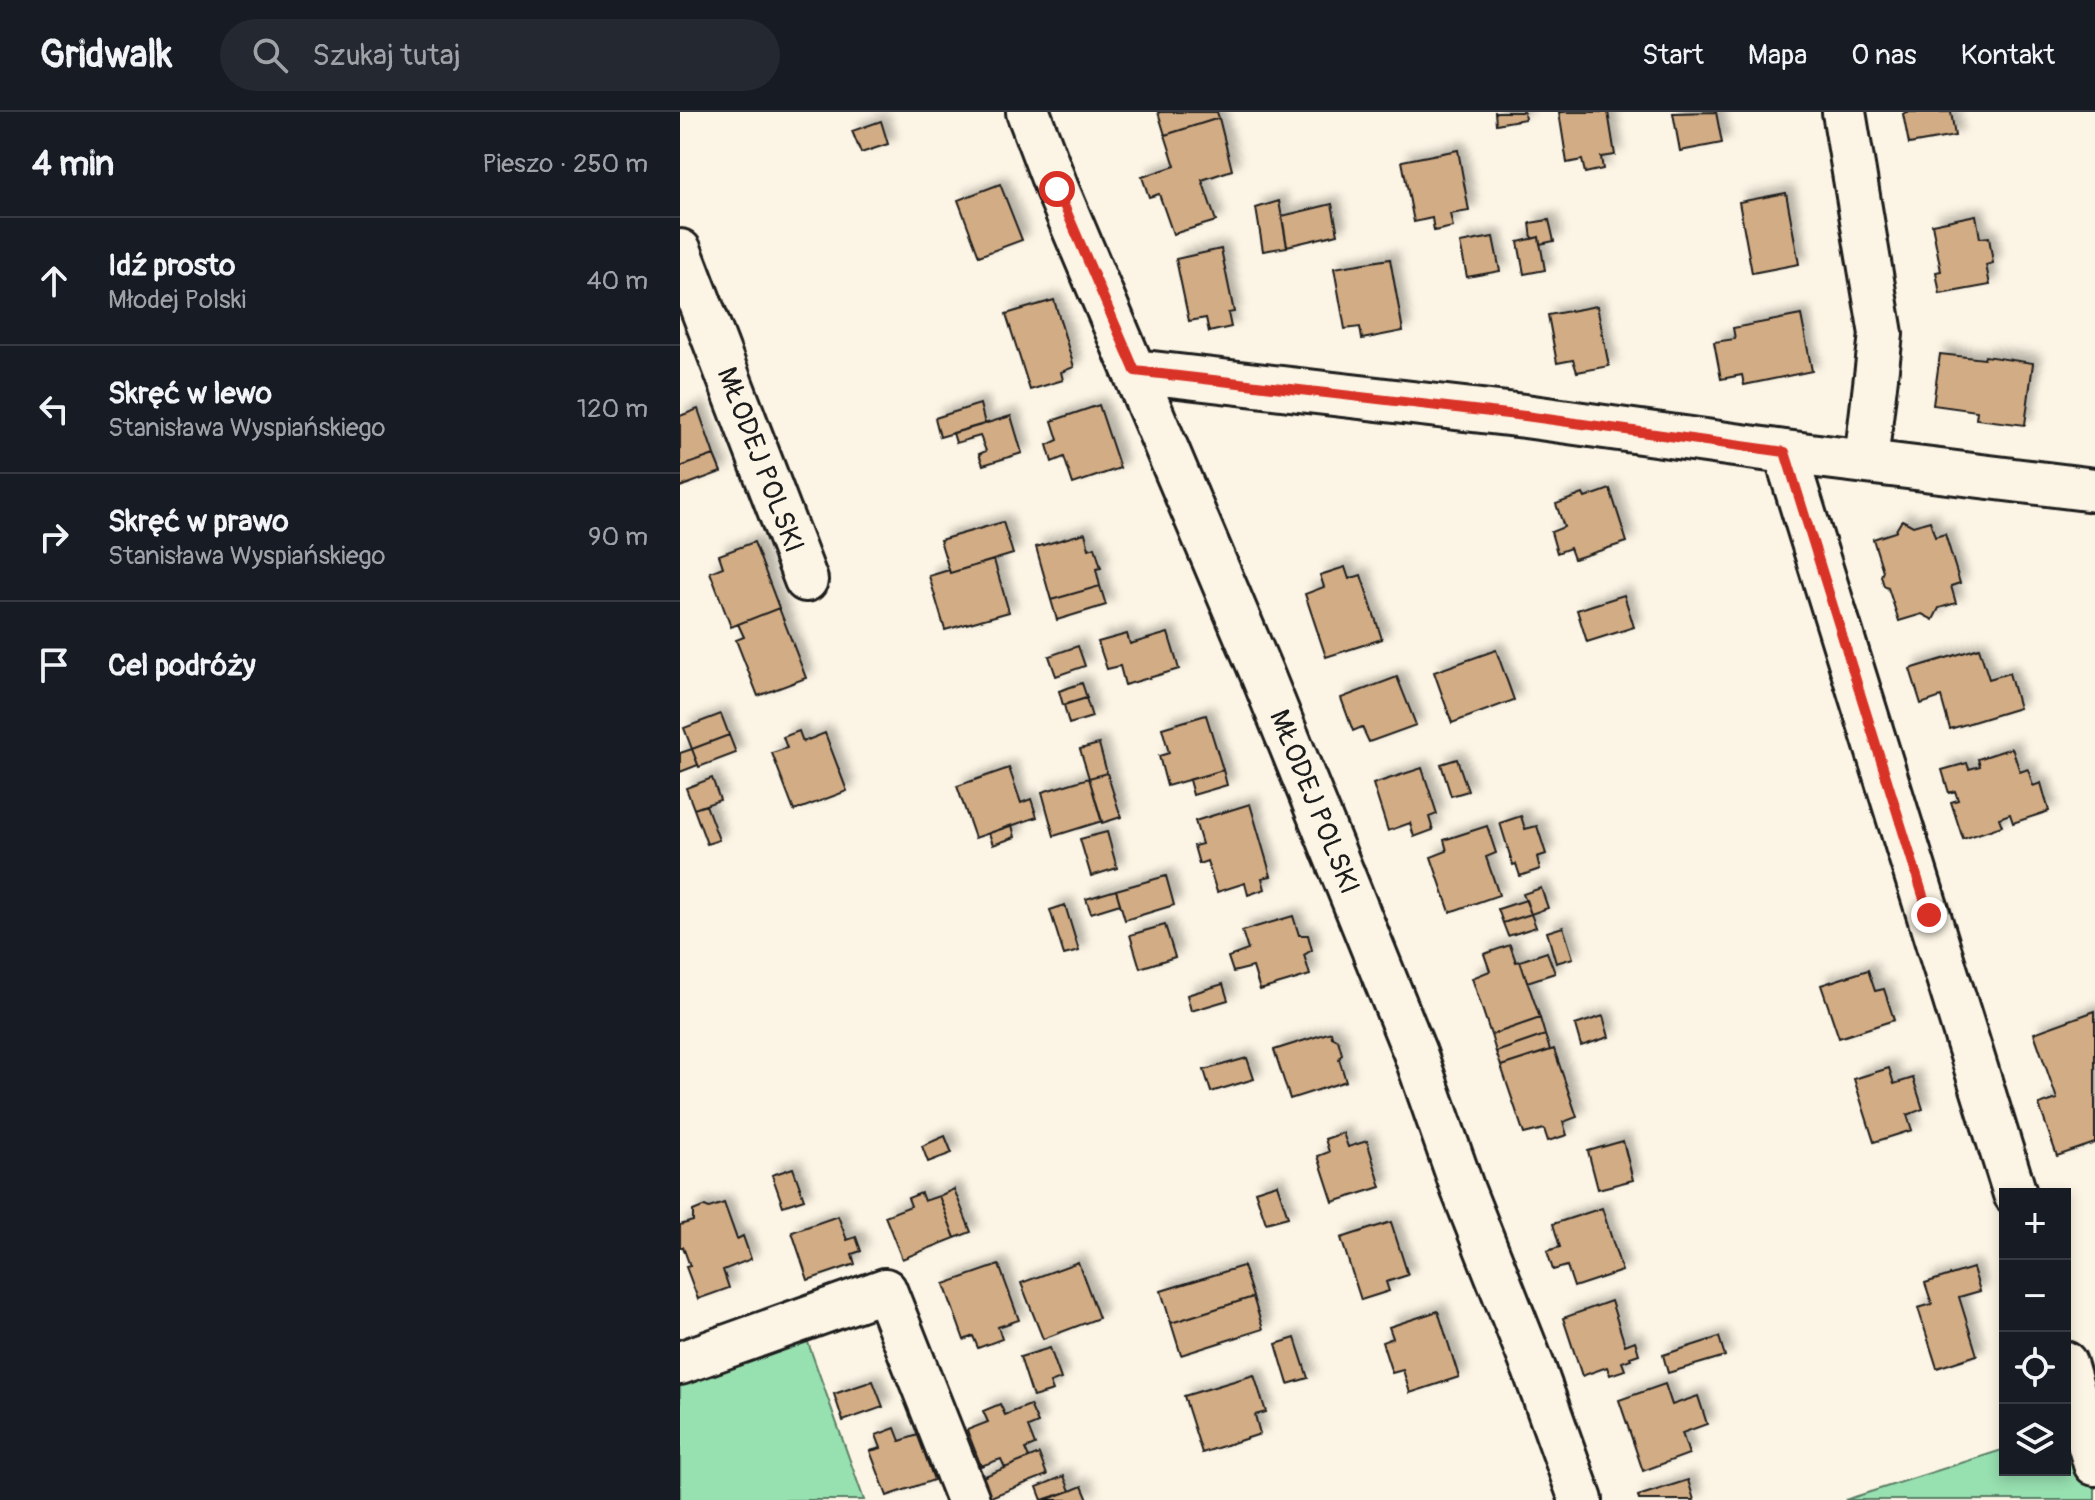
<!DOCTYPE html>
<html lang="pl">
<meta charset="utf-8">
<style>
:root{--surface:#171b24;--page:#242831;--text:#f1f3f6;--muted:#9ea1a6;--line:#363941}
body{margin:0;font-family:Pangolin,sans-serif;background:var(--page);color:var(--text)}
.controls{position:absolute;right:24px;bottom:24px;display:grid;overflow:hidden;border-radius:0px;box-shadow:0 4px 12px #0003}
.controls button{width:72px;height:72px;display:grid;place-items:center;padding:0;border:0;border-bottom:2px solid var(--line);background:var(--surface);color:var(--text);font:40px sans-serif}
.stop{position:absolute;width:24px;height:24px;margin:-18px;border:6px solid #d93025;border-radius:50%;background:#fff}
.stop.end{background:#d93025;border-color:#fff;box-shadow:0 2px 8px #0008}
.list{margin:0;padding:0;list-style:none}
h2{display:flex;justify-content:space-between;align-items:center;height:104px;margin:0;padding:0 32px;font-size:34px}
h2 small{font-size:26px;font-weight:400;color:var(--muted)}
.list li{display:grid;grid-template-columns:52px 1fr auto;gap:24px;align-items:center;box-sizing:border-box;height:128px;padding:0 32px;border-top:2px solid var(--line)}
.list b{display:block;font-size:30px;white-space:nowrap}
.list p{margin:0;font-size:26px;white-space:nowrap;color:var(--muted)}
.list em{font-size:26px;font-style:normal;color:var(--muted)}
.icon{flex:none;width:44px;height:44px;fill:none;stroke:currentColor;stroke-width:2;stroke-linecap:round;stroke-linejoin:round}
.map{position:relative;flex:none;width:1415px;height:1388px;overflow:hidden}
header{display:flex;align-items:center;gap:48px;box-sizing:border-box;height:112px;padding:0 40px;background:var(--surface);border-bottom:2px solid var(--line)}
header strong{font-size:38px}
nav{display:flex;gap:44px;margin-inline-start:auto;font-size:28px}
.search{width:560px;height:72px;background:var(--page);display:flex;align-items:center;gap:20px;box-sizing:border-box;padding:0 28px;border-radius:44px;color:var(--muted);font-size:30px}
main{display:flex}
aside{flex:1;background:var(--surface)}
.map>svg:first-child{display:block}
</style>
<header>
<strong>Gridwalk</strong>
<div class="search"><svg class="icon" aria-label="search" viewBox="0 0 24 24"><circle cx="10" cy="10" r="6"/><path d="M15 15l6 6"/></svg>Szukaj tutaj</div>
<nav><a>Start</a><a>Mapa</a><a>O nas</a><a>Kontakt</a></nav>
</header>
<main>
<aside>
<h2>4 min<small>Pieszo · 250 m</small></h2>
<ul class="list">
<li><svg class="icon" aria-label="ahead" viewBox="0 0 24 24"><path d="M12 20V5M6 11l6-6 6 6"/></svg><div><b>Idź prosto</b><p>Młodej Polski</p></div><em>40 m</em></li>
<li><svg class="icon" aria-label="left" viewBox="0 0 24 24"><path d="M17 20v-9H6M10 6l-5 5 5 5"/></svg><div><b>Skręć w lewo</b><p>Stanisława Wyspiańskiego</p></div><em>120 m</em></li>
<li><svg class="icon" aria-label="right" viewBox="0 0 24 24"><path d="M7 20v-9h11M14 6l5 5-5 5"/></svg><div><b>Skręć w prawo</b><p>Stanisława Wyspiańskiego</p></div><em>90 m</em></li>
<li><svg class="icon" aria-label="arrive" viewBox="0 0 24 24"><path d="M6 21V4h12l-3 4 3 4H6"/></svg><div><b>Cel podróży</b></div></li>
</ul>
</aside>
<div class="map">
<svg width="1415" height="1388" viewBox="0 0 1415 1388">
<defs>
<filter id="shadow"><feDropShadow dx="7" dy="-7" stdDeviation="4" flood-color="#0004"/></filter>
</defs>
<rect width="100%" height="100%" fill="#fcf5e5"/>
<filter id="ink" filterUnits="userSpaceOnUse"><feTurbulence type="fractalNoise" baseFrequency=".0125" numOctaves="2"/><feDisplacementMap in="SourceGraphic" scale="16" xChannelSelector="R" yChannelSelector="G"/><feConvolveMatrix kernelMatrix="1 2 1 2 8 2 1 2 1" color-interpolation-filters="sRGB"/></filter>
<g filter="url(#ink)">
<path fill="#97e0b0" stroke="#5a7e66" stroke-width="2" d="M 120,1208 L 184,1388 L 0,1388 L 0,1251 Z
M 1415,1308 L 1415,1388 L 1165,1388 L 1325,1337 L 1325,1358 L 1385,1358 L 1385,1318 Z"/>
<path fill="#d2ac84" stroke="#1c1c1c" stroke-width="2" filter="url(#shadow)" d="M 478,0 L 537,0 L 539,6 L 485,23 Z
M 815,0 L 844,0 L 845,7 L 816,12 Z
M 879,0 L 928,0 L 935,43 L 921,45 L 923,57 L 905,61 L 902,48 L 887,51 Z
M 1036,0 L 1042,31 L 1000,39 L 993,1 Z
M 1226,0 L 1271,0 L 1275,24 L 1229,32 L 1223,2 Z
M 539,6 L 552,58 L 522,68 L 536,109 L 493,122 L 479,82 L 469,85 L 462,65 L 495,54 L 485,23 Z
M 201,9 L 208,32 L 181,41 L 172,19 Z
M 778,38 L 789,99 L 770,102 L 773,115 L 754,119 L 752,106 L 734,110 L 722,49 Z
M 320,72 L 342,128 L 299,144 L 278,88 Z
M 1106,81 L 1119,152 L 1072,161 L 1059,90 Z
M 599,89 L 607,135 L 583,139 L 576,96 Z
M 652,92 L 658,122 L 607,134 L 602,104 Z
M 1296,103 L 1300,126 L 1309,125 L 1313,151 L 1306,153 L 1310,173 L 1260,182 L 1256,160 L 1261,159 L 1252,112 Z
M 869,108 L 874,129 L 860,132 L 859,125 L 852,127 L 850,111 Z
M 813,125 L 820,159 L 787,165 L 780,131 Z
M 859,125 L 865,158 L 844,162 L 838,130 Z
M 541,137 L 554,200 L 548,201 L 551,215 L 529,220 L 526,206 L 509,209 L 496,147 Z
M 710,147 L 723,219 L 682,227 L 680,215 L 665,217 L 654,156 Z
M 374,188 L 394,255 L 381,260 L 383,268 L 350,278 L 326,202 Z
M 917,194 L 929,254 L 897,260 L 893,248 L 877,251 L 868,203 Z
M 1121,203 L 1132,259 L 1064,273 L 1062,263 L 1041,267 L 1034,230 L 1055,227 L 1053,216 Z
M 1260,242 L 1304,247 L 1305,244 L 1353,251 L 1345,313 L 1296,307 L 1297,299 L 1253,293 Z
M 300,292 L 305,312 L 260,325 L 255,306 Z
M 419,293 L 440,356 L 393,372 L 384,345 L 372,350 L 367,333 L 378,328 L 372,309 Z
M 18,297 L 34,343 L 0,355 L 0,304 Z
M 331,304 L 342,341 L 303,353 L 299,342 L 306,339 L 300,324 L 276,331 L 273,321 Z
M 34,343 L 41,360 L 0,375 L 0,355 Z
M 930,377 L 947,430 L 894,447 L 890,436 L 877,441 L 871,420 L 884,415 L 876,392 L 903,382 L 905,386 Z
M 1222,408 L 1233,414 L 1250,409 L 1255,425 L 1265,422 L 1280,471 L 1271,474 L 1276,491 L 1259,496 L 1253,508 L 1242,502 L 1219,509 L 1208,476 L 1204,474 L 1201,464 L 1203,459 L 1193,427 L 1215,420 Z
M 323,410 L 333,442 L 270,461 L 260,428 Z
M 405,421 L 409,437 L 415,435 L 421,456 L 416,457 L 420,474 L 371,488 L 356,435 Z
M 74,430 L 99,496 L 51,515 L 30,460 L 43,455 L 39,443 Z
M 314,448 L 329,500 L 265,518 L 249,464 L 269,458 L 270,461 Z
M 665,455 L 669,467 L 681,463 L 702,527 L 646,545 L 625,482 L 644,475 L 640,463 Z
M 420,474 L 426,493 L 377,508 L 371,488 Z
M 944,483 L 954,515 L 907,530 L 897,498 Z
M 99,496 L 126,566 L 78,584 L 56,528 L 64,525 L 58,512 Z
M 488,521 L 499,557 L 445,573 L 440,554 L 427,557 L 418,530 L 447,522 L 450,532 Z
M 398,534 L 405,554 L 376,564 L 369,544 Z
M 1299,536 L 1309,567 L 1329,561 L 1339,596 L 1270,617 L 1261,585 L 1241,592 L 1230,557 Z
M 816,538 L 834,588 L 772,611 L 754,560 Z
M 717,565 L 736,613 L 689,630 L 682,615 L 673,619 L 661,586 Z
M 402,571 L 407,586 L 383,593 L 379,579 Z
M 406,586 L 412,605 L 389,612 L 384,593 Z
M 41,602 L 49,623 L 12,637 L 4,616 Z
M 526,603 L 543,658 L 487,674 L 479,644 L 489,641 L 482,616 Z
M 119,619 L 123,630 L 145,621 L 167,679 L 114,699 L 92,641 L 107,636 L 103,625 Z
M 49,623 L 56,641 L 19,655 L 12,637 Z
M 419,632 L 427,661 L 409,666 L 400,637 Z
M 1332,636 L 1340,660 L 1348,657 L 1353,674 L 1361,671 L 1369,699 L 1333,711 L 1330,702 L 1319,706 L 1322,714 L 1283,727 L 1271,690 L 1278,688 L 1275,679 L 1269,681 L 1262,658 L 1287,651 L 1289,657 L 1300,654 L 1298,647 Z
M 12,637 L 18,653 L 0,660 L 0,641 Z
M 777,647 L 788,679 L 771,684 L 761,652 Z
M 329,656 L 341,691 L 351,687 L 357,705 L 295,726 L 277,674 Z
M 742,656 L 757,702 L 749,705 L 753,718 L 734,725 L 730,711 L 708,719 L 693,672 Z
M 543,658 L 547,673 L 513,683 L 509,668 Z
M 427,661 L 441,705 L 422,711 L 409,666 Z
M 32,666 L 40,688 L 14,697 L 6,676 Z
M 409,666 L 422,709 L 374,724 L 362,680 Z
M 570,692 L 591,764 L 582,766 L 585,777 L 568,783 L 565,771 L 537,780 L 527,749 L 519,752 L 514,734 L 522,732 L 515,709 Z
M 26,693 L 39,728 L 27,732 L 14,697 Z
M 841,704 L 845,717 L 857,714 L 866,742 L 857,745 L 860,757 L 840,764 L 836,752 L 833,753 L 820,711 Z
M 332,713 L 335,725 L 313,733 L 309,721 Z
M 807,714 L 816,741 L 806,745 L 819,783 L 770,800 L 751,745 L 767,739 L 764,728 Z
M 427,720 L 437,756 L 411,764 L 400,727 Z
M 486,764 L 494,793 L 445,808 L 436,778 Z
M 861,776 L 868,796 L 851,802 L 843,782 Z
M 436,778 L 440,792 L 411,801 L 406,787 Z
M 846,788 L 851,802 L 823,811 L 818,797 Z
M 385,793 L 399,839 L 384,843 L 370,798 Z
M 851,802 L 856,815 L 828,824 L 823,811 Z
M 613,804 L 619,823 L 628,823 L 632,838 L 624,843 L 630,863 L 580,878 L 573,855 L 553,860 L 548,845 L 568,838 L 562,819 Z
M 485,813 L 495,845 L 460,856 L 450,823 Z
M 883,815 L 893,846 L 876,851 L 867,820 Z
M 830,833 L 836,850 L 840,849 L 860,906 L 811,923 L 792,866 L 810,859 L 804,842 Z
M 867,840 L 875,861 L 847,870 L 840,849 Z
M 1188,858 L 1195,879 L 1204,877 L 1214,908 L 1159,926 L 1141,873 Z
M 543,872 L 548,888 L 511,899 L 507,883 Z
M 1415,899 L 1415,1031 L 1377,1044 L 1359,993 L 1377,987 L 1354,921 Z
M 923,904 L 929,925 L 901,934 L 895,913 Z
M 860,906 L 865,923 L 816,940 L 811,923 Z
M 651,920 L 652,925 L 658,928 L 662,942 L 659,947 L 666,969 L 610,987 L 594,938 Z
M 865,923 L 870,938 L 821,954 L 816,940 Z
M 874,937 L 897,1005 L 883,1010 L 887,1023 L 868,1029 L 864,1017 L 844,1022 L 821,954 Z
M 567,946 L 574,967 L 531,980 L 524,958 Z
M 1209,956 L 1214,972 L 1233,966 L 1243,997 L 1227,1003 L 1232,1018 L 1194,1030 L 1174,967 Z
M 663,1021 L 668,1035 L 687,1029 L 701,1075 L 653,1090 L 638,1044 L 649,1040 L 645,1027 Z
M 265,1024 L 272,1041 L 248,1050 L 242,1034 Z
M 943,1029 L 953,1068 L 918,1077 L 908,1039 Z
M 113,1056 L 124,1087 L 103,1094 L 92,1063 Z
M 597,1072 L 608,1105 L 586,1111 L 575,1079 Z
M 274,1077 L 291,1120 L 275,1126 L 259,1084 Z
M 241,1081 L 244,1089 L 259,1084 L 275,1126 L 222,1147 L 205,1104 L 231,1094 L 228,1086 Z
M 44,1091 L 57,1127 L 63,1124 L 71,1147 L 43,1158 L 49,1176 L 18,1187 L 6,1155 L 10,1154 L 3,1135 L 0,1135 L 0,1113 L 13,1109 L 13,1099 L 25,1094 L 29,1096 Z
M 922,1096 L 942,1159 L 894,1175 L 887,1154 L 873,1158 L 867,1139 L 880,1135 L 873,1112 Z
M 158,1104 L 167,1128 L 176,1125 L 181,1139 L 172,1142 L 175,1152 L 128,1168 L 112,1120 Z
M 711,1110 L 728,1163 L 706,1170 L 709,1179 L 681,1188 L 661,1126 Z
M 398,1150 L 419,1206 L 363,1227 L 341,1171 Z
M 319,1153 L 339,1208 L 318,1215 L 322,1227 L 298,1236 L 293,1224 L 284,1228 L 264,1172 Z
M 563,1154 L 573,1185 L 491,1211 L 481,1179 Z
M 1293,1156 L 1300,1179 L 1279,1185 L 1297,1243 L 1257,1256 L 1238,1196 L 1252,1192 L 1245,1171 Z
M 573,1185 L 583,1217 L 501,1243 L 491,1211 Z
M 931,1189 L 945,1233 L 955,1229 L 959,1242 L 950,1245 L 951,1247 L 942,1250 L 945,1258 L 930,1263 L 927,1255 L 902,1264 L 883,1206 Z
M 758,1199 L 779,1265 L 730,1281 L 723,1258 L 712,1261 L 702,1230 L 713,1226 L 709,1215 Z
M 1039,1225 L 1045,1244 L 988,1261 L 983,1243 Z
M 615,1226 L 628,1266 L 608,1272 L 596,1232 Z
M 370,1236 L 381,1267 L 370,1271 L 373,1279 L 353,1285 L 340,1245 Z
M 574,1263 L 586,1300 L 575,1303 L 580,1322 L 522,1341 L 504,1284 Z
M 193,1269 L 203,1295 L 163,1309 L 154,1282 Z
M 985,1272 L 992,1293 L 1018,1284 L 1027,1312 L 1002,1321 L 1009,1342 L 963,1359 L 939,1288 Z
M 320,1292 L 325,1303 L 350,1293 L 358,1311 L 348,1315 L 355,1333 L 345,1337 L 349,1346 L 325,1356 L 321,1347 L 301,1354 L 287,1318 L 308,1310 L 303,1299 Z
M 215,1316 L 220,1329 L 238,1323 L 254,1368 L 207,1384 L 190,1339 L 201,1336 L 196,1323 Z
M 359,1342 L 367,1363 L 303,1388 L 295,1368 Z
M 384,1364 L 390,1379 L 362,1388 L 357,1375 Z
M 1008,1368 L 1014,1388 L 959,1388 L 958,1384 Z
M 402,1374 L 408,1388 L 365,1388 L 390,1379 Z"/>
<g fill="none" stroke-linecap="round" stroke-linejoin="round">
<g stroke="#1c1c1c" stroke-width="48">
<path id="minor" d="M 348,0 L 377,77 L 582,562 L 735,941 L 783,1078 L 854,1257 L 901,1388
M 1164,0 L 1201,222 L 1186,349
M 0,139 L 126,468
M 455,259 L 845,304 L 1105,340 L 1415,378
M 1105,340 L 1335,1082
M 0,1251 L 205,1178 L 288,1388
M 1385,1251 L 1415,1352"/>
</g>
<use href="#minor" stroke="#fcf5e5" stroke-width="42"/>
</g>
</g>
<g fill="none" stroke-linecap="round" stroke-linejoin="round" filter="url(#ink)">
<path stroke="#d93025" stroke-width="10" d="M 377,77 L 455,259 L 845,304 L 1105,340 L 1249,803"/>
</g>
<g text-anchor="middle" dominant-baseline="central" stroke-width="6" stroke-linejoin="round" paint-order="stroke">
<g font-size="28" fill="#1c1c1c" stroke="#fcf5e5">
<text transform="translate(80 348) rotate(69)">MŁODEJ POLSKI</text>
<text transform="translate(634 690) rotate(68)">MŁODEJ POLSKI</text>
</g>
</g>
</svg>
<div class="controls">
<button>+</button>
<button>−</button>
<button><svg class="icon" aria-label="locate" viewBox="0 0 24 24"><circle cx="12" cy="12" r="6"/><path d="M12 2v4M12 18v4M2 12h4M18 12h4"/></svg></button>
<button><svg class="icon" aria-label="layers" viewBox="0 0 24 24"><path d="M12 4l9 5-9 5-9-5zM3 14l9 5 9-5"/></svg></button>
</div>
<div class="stop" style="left:377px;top:77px"></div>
<div class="stop end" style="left:1249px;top:803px"></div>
</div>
</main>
